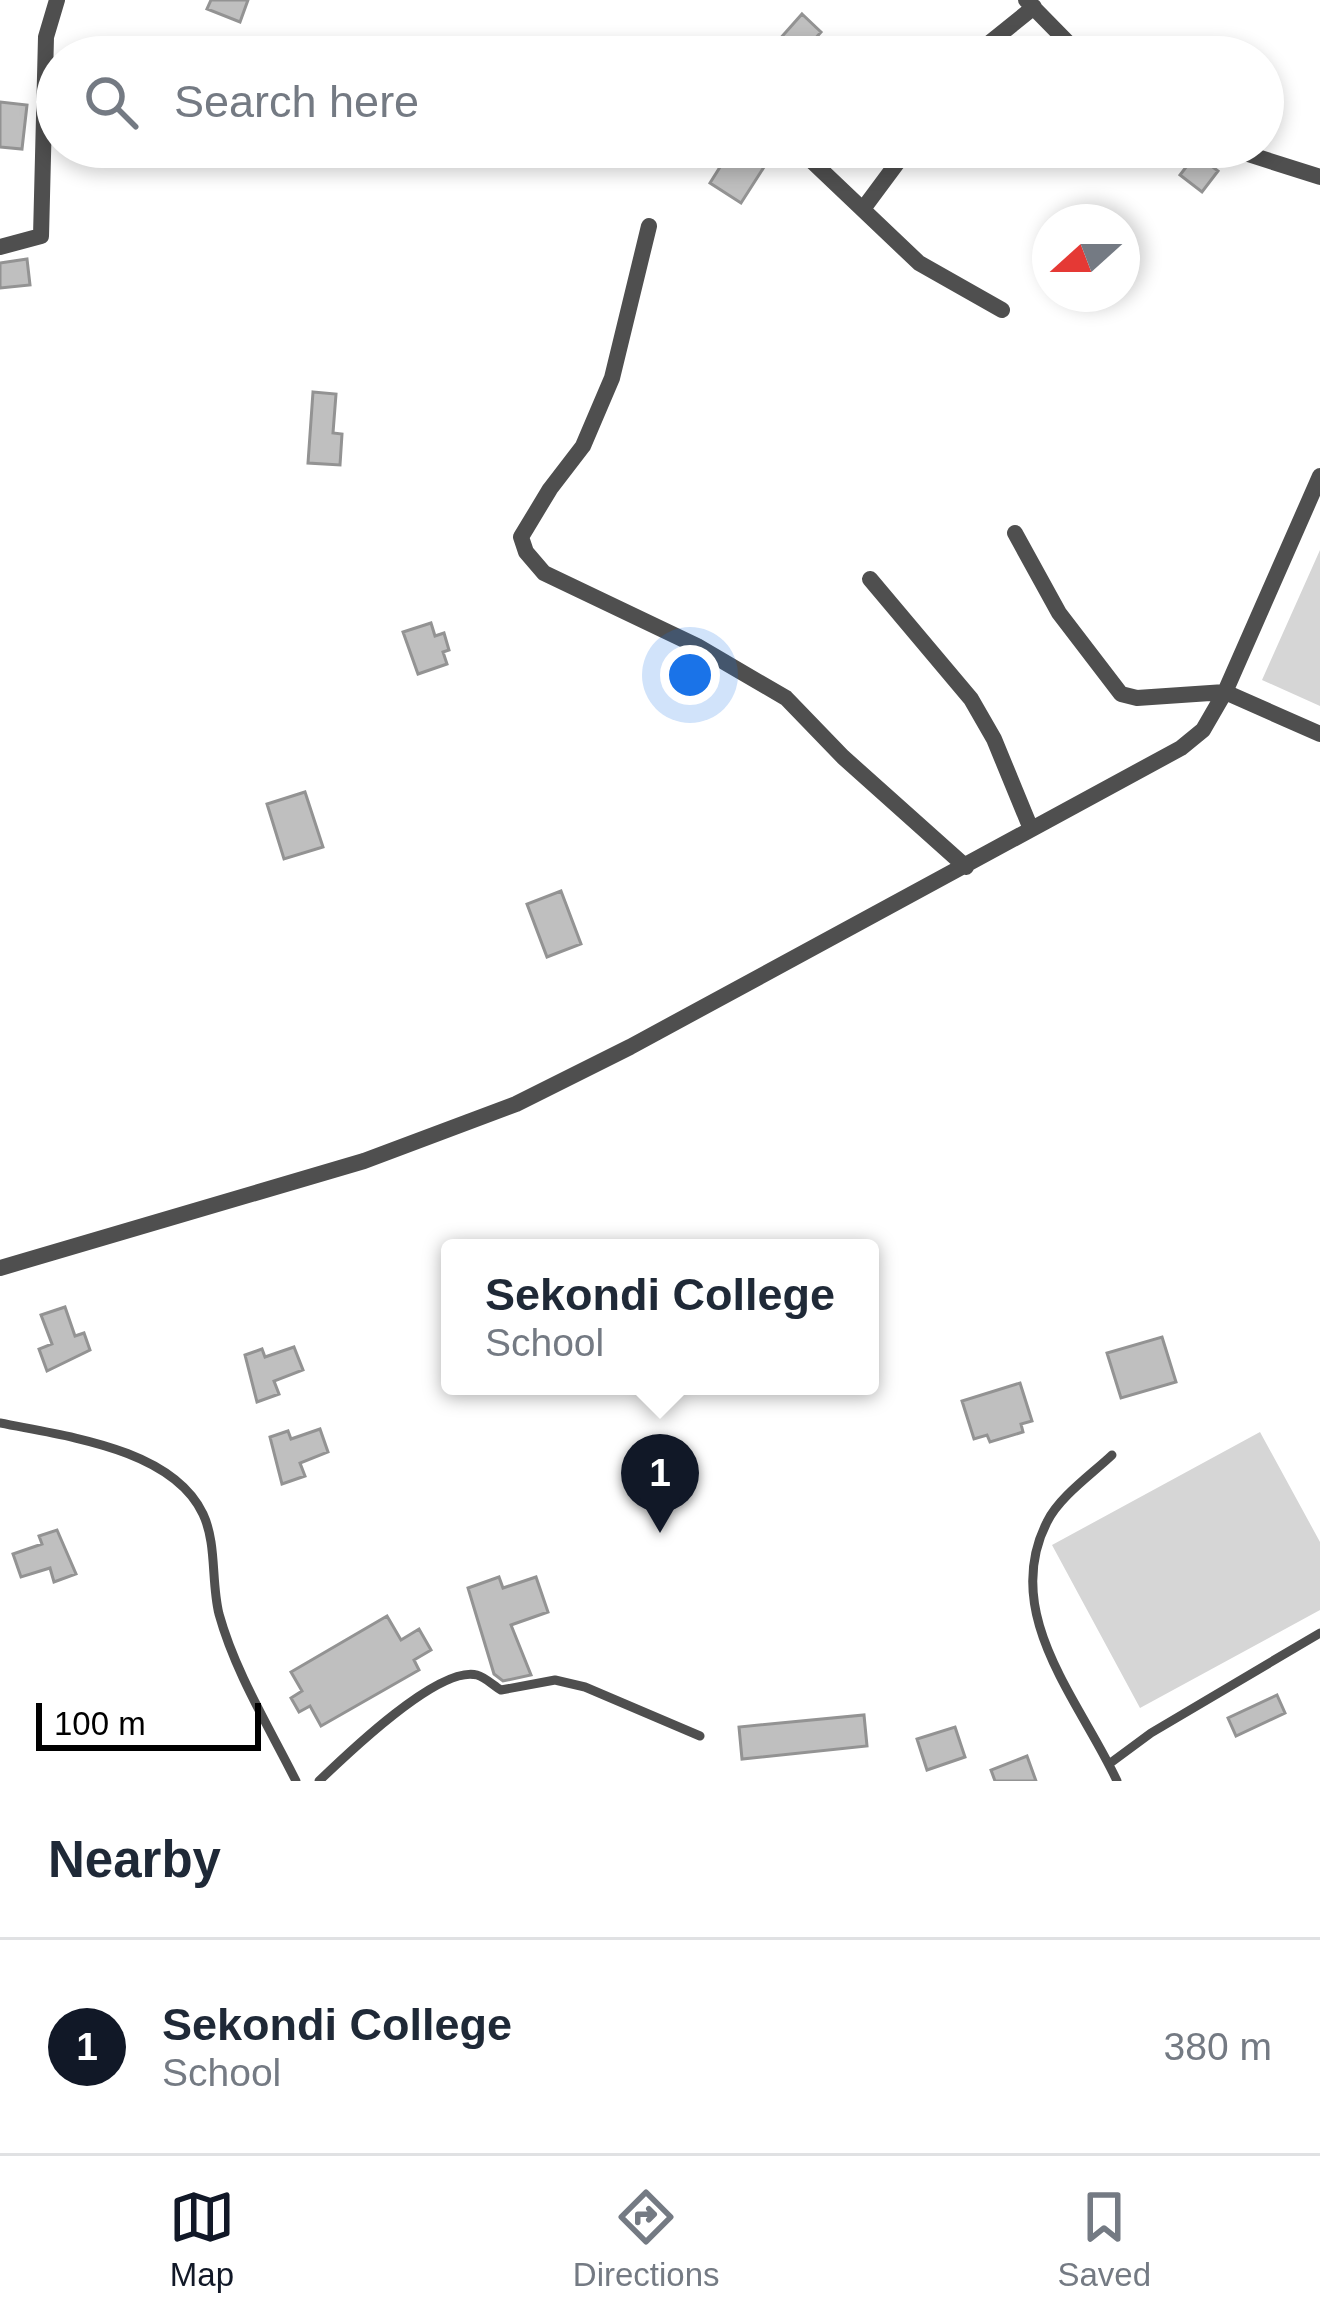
<!DOCTYPE html>
<style>
:root{--surface:#fff;--page:#f6f6f7;--text:#1f2937;--muted:#747a83;--line:#e0e1e3;--accent:#111827}
body{margin:0;font-family:Helvetica,sans-serif;background:var(--page);color:var(--text)}
.compass{position:absolute;left:1032px;top:204px;width:108px;height:108px;border-radius:50%;background:var(--surface);box-shadow:0 6px 18px #0003;rotate:249deg}
.scale{position:absolute;left:36px;bottom:30px;width:225px;box-sizing:border-box;padding-left:12px;border:6px solid #000;border-top:0;font-size:33px;line-height:42px;white-space:nowrap;color:#000;-webkit-text-stroke:9px #fff;paint-order:stroke}
.you{position:absolute;left:690px;top:675px;width:42px;height:42px;margin:-30px;border:9px solid #fff;border-radius:50%;background:#1a73e8;box-shadow:0 0 0 18px #1a73e833}
.badge{display:grid;place-items:center;width:78px;height:78px;border-radius:50%;background:var(--accent);color:#fff;font-size:39px;font-weight:700}
.pin{position:absolute;translate:-50% -99px;filter:drop-shadow(0 3px 6px #0008)}
.pin::after{content:'';position:absolute;top:63px;width:42px;height:36px;background:inherit;clip-path:polygon(0 0,100% 0,50% 100%)}
.popup{position:absolute;left:441px;top:1239px;width:438px;height:156px;box-sizing:border-box;display:grid;place-content:center;border-radius:12px;background:var(--surface);filter:drop-shadow(0 3px 9px #0005);font-size:39px;white-space:nowrap;color:var(--muted)}
.popup b{font-size:45px;color:var(--text)}
.popup::after{content:'';position:absolute;left:50%;top:100%;margin-left:-24px;border:24px solid transparent;border-top-color:var(--surface)}
.list{margin:0;padding:0;list-style:none}
h2{display:flex;justify-content:space-between;align-items:center;height:156px;margin:0;padding:0 48px;font-size:51px}
h2 small{font-size:39px;font-weight:400;color:var(--muted)}
.list li{display:grid;grid-template-columns:78px 1fr auto;gap:36px;align-items:center;box-sizing:border-box;height:216px;padding:0 48px;border-top:3px solid var(--line)}
.list b{display:block;font-size:45px;white-space:nowrap}
.list p{margin:0;font-size:39px;white-space:nowrap;color:var(--muted)}
.list em{font-size:39px;font-style:normal;color:var(--muted)}
.icon{flex:none;width:66px;height:66px;fill:none;stroke:currentColor;stroke-width:2;stroke-linecap:round;stroke-linejoin:round}
.map{position:relative;flex:none;width:1320px;height:1781px;overflow:hidden}
.search{position:absolute;background:var(--surface);box-shadow:0 6px 18px #0003;left:36px;right:36px;top:36px;height:132px;display:flex;align-items:center;gap:30px;box-sizing:border-box;padding:0 42px;border-radius:66px;color:var(--muted);font-size:45px}
.sheet{height:372px;background:var(--surface)}
nav{display:flex;justify-content:space-around;align-items:center;box-sizing:border-box;height:168px;border-top:3px solid var(--line);background:var(--surface);font-size:33px;color:var(--muted)}
nav a{display:grid;justify-items:center;gap:6px}
nav .on{color:var(--accent)}
.map>svg:first-child{display:block}
</style>
<div class="map">
<svg width="1320" height="1781" viewBox="0 0 1320 1781">
<rect width="100%" height="100%" fill="#fff"/>
<path fill="#d6d6d6" d="M 1320,550 L 1320,706 L 1262,680 Z
M 1260,1432 L 1320,1542 L 1320,1610 L 1140,1708 L 1052,1545 Z"/>
<path fill="#bfbfbf" stroke="#939393" stroke-width="3" d="M 211,0 L 248,0 L 240,22 L 207,9 Z
M 802,14 L 821,32 L 799,57 L 794,57 L 777,42 Z
M 0,102 L 27,105 L 22,149 L 0,147 Z
M 732,148 L 742,155 L 745,150 L 764,167 L 741,203 L 710,183 Z
M 1196,154 L 1218,171 L 1202,192 L 1180,175 Z
M 27,259 L 30,285 L 0,288 L 0,263 Z
M 313,392 L 336,394 L 333,433 L 342,434 L 340,465 L 308,463 Z
M 431,623 L 435,636 L 444,633 L 449,650 L 443,652 L 447,664 L 418,674 L 403,632 Z
M 305,792 L 323,847 L 284,859 L 267,804 Z
M 561,891 L 581,944 L 547,957 L 527,904 Z
M 65,1307 L 75,1336 L 84,1333 L 90,1350 L 47,1371 L 39,1349 L 52,1344 L 41,1315 Z
M 1162,1337 L 1176,1382 L 1121,1398 L 1107,1353 Z
M 294,1347 L 303,1370 L 274,1381 L 279,1394 L 257,1402 L 245,1355 L 262,1349 L 265,1357 Z
M 1020,1383 L 1032,1421 L 1021,1424 L 1023,1432 L 990,1442 L 987,1435 L 974,1439 L 962,1401 Z
M 320,1429 L 328,1452 L 300,1463 L 305,1476 L 282,1484 L 270,1437 L 288,1431 L 291,1439 Z
M 57,1530 L 76,1574 L 54,1582 L 50,1568 L 21,1577 L 13,1554 L 42,1544 L 39,1536 Z
M 499,1577 L 503,1588 L 536,1577 L 548,1612 L 511,1625 L 531,1675 L 503,1681 L 494,1674 L 468,1588 Z
M 387,1616 L 401,1640 L 419,1629 L 431,1650 L 414,1660 L 419,1670 L 321,1726 L 310,1706 L 299,1712 L 291,1698 L 302,1691 L 291,1672 Z
M 1277,1695 L 1285,1713 L 1236,1736 L 1228,1718 Z
M 864,1715 L 867,1746 L 742,1759 L 739,1727 Z
M 955,1727 L 965,1757 L 927,1770 L 917,1739 Z
M 1027,1756 L 1036,1781 L 995,1781 L 991,1770 Z"/>
<g fill="none" stroke-linecap="round" stroke-linejoin="round">
<path stroke="#4f4f4f" stroke-width="9" d="M 0,1423 C 64,1436 172,1448 203,1514 C 217,1544 211,1582 219,1614 C 235,1672 269,1727 296,1781
M 1112,1455 C 1092,1474 1059,1497 1047,1522 C 1000,1614 1080,1701 1117,1781
M 1109,1764 L 1151,1733 L 1320,1633
M 319,1781 C 346,1755 439,1665 477,1675 C 485,1677 494,1686 501,1690 L 555,1680 L 585,1687 L 700,1736"/>
<path stroke="#4f4f4f" stroke-width="16" d="M 1026,0 L 1082,57
M 972,57 L 1034,7
M 797,147 L 919,263 L 1002,310
M 1226,147 L 1320,177
M 863,209 L 909,147
M 649,226 L 612,378 L 583,446 L 550,489 L 521,537 L 526,552 L 544,573 L 697,646 L 786,698 L 843,757 L 966,867
M 0,247 L 41,236 L 46,37 L 57,0
M 1015,533 L 1059,613 L 1121,694 L 1137,698 L 1225,692 L 1320,734
M 870,579 L 971,699 L 994,739 L 1031,829
M 0,1268 L 364,1161 L 516,1104 L 630,1047 L 1181,748 L 1203,730 L 1225,692 L 1320,476"/>
</g>
</svg>
<svg class="compass" viewBox="-18 -18 36 36"><path d="M0-13l5 13h-10z" fill="#e53935"/><path d="M0 13l5-13h-10z" fill="#747a83"/></svg>
<div class="scale">100 m</div>
<div class="you"></div>
<div class="pin badge" style="left:660px;top:1533px">1</div>
<div class="popup"><b>Sekondi College</b>School</div>
<div class="search"><svg class="icon" aria-label="search" viewBox="0 0 24 24"><circle cx="10" cy="10" r="6"/><path d="M15 15l6 6"/></svg>Search here</div>
</div>
<section class="sheet">
<h2>Nearby<small></small></h2>
<ul class="list">
<li><span class="badge">1</span><div><b>Sekondi College</b><p>School</p></div><em>380 m</em></li>
</ul>
</section>
<nav>
<a class="on"><svg class="icon" aria-label="map" viewBox="0 0 24 24"><path d="M3 6l6-2 6 2 6-2v14l-6 2-6-2-6 2zM9 4v14M15 6v14"/></svg>Map</a>
<a><svg class="icon" aria-label="directions" viewBox="0 0 24 24"><path d="M12 3l9 9-9 9-9-9zM9 14v-3h6M13 9l2 2-2 2"/></svg>Directions</a>
<a><svg class="icon" aria-label="saved" viewBox="0 0 24 24"><path d="M7 4h10v16l-5-4-5 4z"/></svg>Saved</a>
</nav>
